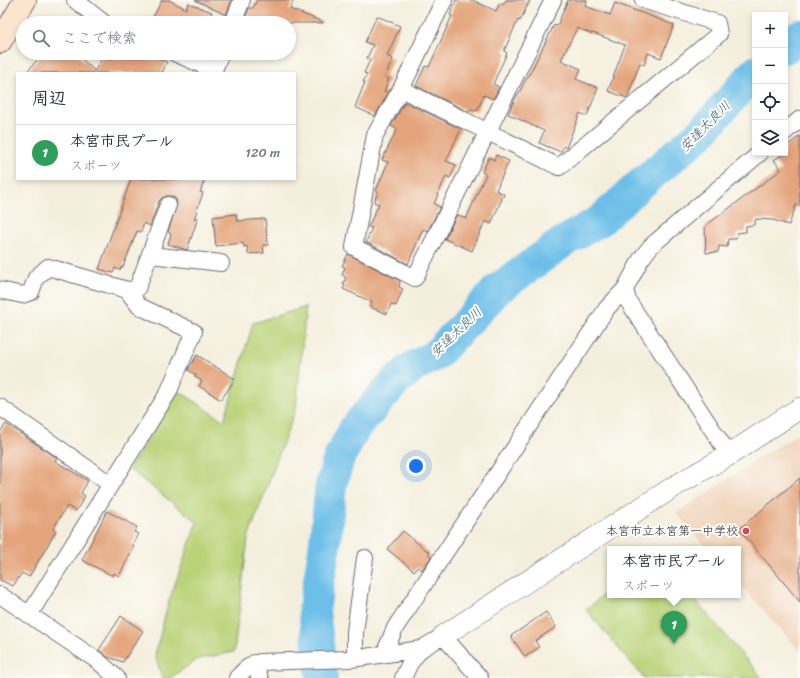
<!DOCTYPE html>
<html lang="ja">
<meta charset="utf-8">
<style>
:root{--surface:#fff;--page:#f6f6f7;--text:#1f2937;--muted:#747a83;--line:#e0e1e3;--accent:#7c3aed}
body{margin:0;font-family:Sriracha,"Klee One",sans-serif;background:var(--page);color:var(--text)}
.controls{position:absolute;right:12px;top:12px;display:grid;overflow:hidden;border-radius:0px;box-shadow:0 2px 6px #0003}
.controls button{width:36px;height:36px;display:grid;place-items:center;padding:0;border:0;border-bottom:1px solid var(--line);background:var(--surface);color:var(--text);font:20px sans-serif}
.you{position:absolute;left:416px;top:466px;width:14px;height:14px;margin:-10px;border:3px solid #fff;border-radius:50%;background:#1a73e8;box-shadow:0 0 0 6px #1a73e833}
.badge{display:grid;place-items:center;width:26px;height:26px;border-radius:50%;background:var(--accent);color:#fff;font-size:13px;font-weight:700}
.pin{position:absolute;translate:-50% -33px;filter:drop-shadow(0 1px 2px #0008)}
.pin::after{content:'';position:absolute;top:21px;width:14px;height:12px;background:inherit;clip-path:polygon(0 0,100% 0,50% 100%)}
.popup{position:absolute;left:607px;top:546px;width:134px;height:52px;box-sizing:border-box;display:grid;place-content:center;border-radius:0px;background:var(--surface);filter:drop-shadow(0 1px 3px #0005);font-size:13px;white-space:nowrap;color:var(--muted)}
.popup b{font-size:15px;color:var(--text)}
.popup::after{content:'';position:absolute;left:50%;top:100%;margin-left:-8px;border:8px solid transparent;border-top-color:var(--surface)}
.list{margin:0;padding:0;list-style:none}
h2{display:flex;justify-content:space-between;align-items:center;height:52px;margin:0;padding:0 16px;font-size:17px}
h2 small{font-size:13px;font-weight:400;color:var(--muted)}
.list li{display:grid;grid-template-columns:26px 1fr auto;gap:12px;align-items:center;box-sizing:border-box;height:56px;padding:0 16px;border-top:1px solid var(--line)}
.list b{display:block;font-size:15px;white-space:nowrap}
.list p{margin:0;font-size:13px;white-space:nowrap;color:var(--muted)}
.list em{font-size:13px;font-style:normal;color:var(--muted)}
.icon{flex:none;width:22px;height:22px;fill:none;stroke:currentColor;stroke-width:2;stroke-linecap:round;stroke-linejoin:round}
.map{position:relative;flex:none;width:800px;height:678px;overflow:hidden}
.search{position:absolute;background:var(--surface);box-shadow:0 2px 6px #0003;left:16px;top:16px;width:280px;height:44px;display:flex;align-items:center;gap:10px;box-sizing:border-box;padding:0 14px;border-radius:22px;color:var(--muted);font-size:15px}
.panel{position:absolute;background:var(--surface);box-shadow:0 2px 6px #0003;left:16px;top:72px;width:280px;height:108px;border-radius:0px}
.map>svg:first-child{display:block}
</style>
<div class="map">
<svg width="800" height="678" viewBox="0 0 800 678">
<rect width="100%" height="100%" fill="#fdfcf7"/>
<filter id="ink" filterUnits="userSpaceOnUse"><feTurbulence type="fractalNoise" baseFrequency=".025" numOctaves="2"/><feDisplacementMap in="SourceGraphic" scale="8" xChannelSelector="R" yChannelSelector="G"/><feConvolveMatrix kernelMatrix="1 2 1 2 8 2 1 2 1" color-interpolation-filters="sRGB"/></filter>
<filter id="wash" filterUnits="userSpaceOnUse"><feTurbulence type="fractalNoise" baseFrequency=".012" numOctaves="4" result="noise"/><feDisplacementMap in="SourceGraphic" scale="16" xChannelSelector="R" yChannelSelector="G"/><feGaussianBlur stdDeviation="0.9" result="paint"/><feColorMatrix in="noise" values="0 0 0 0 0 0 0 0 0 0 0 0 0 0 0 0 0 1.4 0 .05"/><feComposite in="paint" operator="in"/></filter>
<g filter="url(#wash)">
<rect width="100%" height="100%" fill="#f4efdd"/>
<path fill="#f1d5bd" d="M 800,432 L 800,651 L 738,582 L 738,549 L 708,549 L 676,513 Z"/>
<path fill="#b9d378" stroke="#6e7a5a" d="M 306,307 L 296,408 L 248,538 L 234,652 L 198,659 L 170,678 L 162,678 L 155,655 L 168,604 L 197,522 L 129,469 L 179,391 L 224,421 L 253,323 Z
M 610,589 L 610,595 L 691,595 L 762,678 L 644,678 L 586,610 Z"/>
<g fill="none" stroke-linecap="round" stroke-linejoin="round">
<path stroke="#6dbfe9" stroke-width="32" d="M 785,48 L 800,35
M 322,678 L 314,610 L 324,550 L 331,485 L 339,458 L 355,428 L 392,385 L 411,368 L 436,355 L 498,289 L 563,242 L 601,220 L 636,188 L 701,133 L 755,72"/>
</g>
<g id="blocks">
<path fill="#e4a57d" d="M 162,0 L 169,0 L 186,9 L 188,3 L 212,12 L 208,21 L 211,23 L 150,23 Z
M 195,0 L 232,0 L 226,15 Z
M 257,0 L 294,0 L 290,9 L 323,22 L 323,23 L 243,23 L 249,8 L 253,8 Z
M 456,0 L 472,0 L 496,11 L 500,3 L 503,5 L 506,0 L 530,0 L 520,21 L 518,20 L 504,51 L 507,53 L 493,84 L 499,87 L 493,99 L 484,95 L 477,111 L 471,109 L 469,112 L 416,86 L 425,66 L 429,67 L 452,16 L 450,15 Z
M 568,0 L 587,0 L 585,6 L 610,15 L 615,3 L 674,25 L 661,58 L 648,53 L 644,65 L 640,63 L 627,98 L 608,91 L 625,45 L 593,33 L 592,34 L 577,28 L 561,60 L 581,69 L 576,79 L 598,88 L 587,116 L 580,113 L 566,148 L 564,146 L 561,152 L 539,143 L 544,131 L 508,114 L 517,95 L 518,95 L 527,77 L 528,77 L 554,25 L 557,26 Z
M 377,16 L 400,26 L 387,56 L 393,59 L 385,77 L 389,79 L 384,91 L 388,93 L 375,116 L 355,107 L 365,82 L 363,82 L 367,74 L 364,73 L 370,60 L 367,58 L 373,45 L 365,42 Z
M 43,53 L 75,53 L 95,71 L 103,55 L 111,60 L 115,53 L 146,53 L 167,62 L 162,73 L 26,73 Z
M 405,102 L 461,129 L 446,161 L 456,165 L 450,178 L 446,176 L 434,204 L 440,207 L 428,231 L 423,229 L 408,264 L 366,242 L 372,228 L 368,227 L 379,204 L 374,202 L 378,192 L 376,191 L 388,162 L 382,160 L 397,129 L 391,126 Z
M 800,136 L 800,206 L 796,205 L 789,225 L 773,220 L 756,219 L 754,225 L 746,226 L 746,232 L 737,233 L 736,239 L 728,239 L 727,247 L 719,246 L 718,252 L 706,253 L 705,226 L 781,170 L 774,160 L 785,153 L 785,147 Z
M 496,155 L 509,161 L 496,190 L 504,194 L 491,224 L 485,221 L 472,251 L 445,239 L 457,214 L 466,219 L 486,174 L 482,172 L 489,157 L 494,160 Z
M 131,179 L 205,179 L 200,192 L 203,193 L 194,219 L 198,218 L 187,250 L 168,244 L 171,234 L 168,232 L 177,204 L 176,199 L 172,196 L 166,196 L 162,198 L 159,201 L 150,226 L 144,223 L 141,232 L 137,231 L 123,267 L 121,267 L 120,270 L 115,268 L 113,273 L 99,269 Z
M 236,214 L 237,221 L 265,219 L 268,245 L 263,245 L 264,253 L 248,254 L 247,246 L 244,247 L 243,243 L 216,246 L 213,217 Z
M 348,254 L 400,281 L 399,287 L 403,289 L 396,306 L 391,304 L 387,314 L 370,307 L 372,302 L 343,289 L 345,285 L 343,284 L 346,277 L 342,275 L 345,267 L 342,266 Z
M 197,355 L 235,379 L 221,400 L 199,386 L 202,381 L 195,377 L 196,375 L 188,370 Z
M 6,424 L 57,458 L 55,461 L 88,481 L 81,493 L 85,496 L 76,511 L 67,506 L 53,529 L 56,531 L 29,577 L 22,573 L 13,586 L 0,580 L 0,432 Z
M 800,478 L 800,602 L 739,529 Z
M 107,511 L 137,527 L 134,532 L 138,534 L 132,545 L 134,546 L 119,576 L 114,573 L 113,576 L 82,560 Z
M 403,531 L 430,553 L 428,554 L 431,557 L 422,570 L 418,567 L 414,571 L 387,549 Z
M 546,612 L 556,627 L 535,641 L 539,647 L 525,657 L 511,636 Z
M 121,616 L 143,631 L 123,662 L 108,657 L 99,650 Z"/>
</g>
</g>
<g filter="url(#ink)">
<use href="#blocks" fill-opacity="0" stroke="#6c6a74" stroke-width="1"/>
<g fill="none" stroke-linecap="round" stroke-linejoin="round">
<g stroke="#6c6a74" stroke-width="18">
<path id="minor" d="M 75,0 L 104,23
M 444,0 L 401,89 L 375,135 L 354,247 L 415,278 L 553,0
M 233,23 L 242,0
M 174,53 L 214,70 L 221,53
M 401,89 L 559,167 L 719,34 L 717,23 L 643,0
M 785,132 L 800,119
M 151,255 L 221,263
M 0,290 L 22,295 L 31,292 L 36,278 L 48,267 L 127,290 L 137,289 L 168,205
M 0,407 L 110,484
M 729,455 L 628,301 L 625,289 L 641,259 L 651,246 L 760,153
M 0,595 L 98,661 L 117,678
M 29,615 L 168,393 L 194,332 L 139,306 L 127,290
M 384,654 L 395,628 L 607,308 L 625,289
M 355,658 L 355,632 L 365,558
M 254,663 L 260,678
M 237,678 C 244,670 250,664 260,662 L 351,659 L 421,649 L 443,636 L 480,678
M 403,678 L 410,663 L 421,649"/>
</g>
<g stroke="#6c6a74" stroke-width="22">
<path id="tertiary" d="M 443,636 L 675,486 L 729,455 L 800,408"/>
</g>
<g stroke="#6c6a74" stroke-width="24">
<path id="secondary" d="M 0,42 L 25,0"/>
</g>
<use href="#minor" stroke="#fff" stroke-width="16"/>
<use href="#tertiary" stroke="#fff" stroke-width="21"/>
<use href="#secondary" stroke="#fbe5cf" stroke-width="22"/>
</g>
</g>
<circle fill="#d1495b" stroke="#fdfcf7" stroke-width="1.5" cx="746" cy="531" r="4"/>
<g text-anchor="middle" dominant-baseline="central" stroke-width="4" stroke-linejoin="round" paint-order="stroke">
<g font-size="12" fill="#22223b" stroke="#fdfcf7" text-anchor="end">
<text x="738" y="531">本宮市立本宮第一中学校</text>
</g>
<g font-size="13" font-style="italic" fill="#3c5978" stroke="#fdfcf7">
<text transform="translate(705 126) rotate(-45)">安達太良川</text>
<text transform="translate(456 332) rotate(-44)">安達太良川</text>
</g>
</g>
</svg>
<div class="controls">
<button>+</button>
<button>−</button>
<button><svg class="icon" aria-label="locate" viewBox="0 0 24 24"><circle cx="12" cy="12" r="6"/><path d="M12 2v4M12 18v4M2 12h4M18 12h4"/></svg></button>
<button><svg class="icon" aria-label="layers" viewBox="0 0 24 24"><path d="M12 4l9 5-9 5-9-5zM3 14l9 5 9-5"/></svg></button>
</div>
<div class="you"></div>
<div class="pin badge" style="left:674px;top:644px;background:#2e9e5b">1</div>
<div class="popup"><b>本宮市民プール</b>スポーツ</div>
<div class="search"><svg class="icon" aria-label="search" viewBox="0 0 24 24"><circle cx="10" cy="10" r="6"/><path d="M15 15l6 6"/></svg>ここで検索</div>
<section class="panel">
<h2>周辺<small></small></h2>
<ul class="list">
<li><span class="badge" style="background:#2e9e5b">1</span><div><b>本宮市民プール</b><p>スポーツ</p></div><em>120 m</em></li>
</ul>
</section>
</div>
